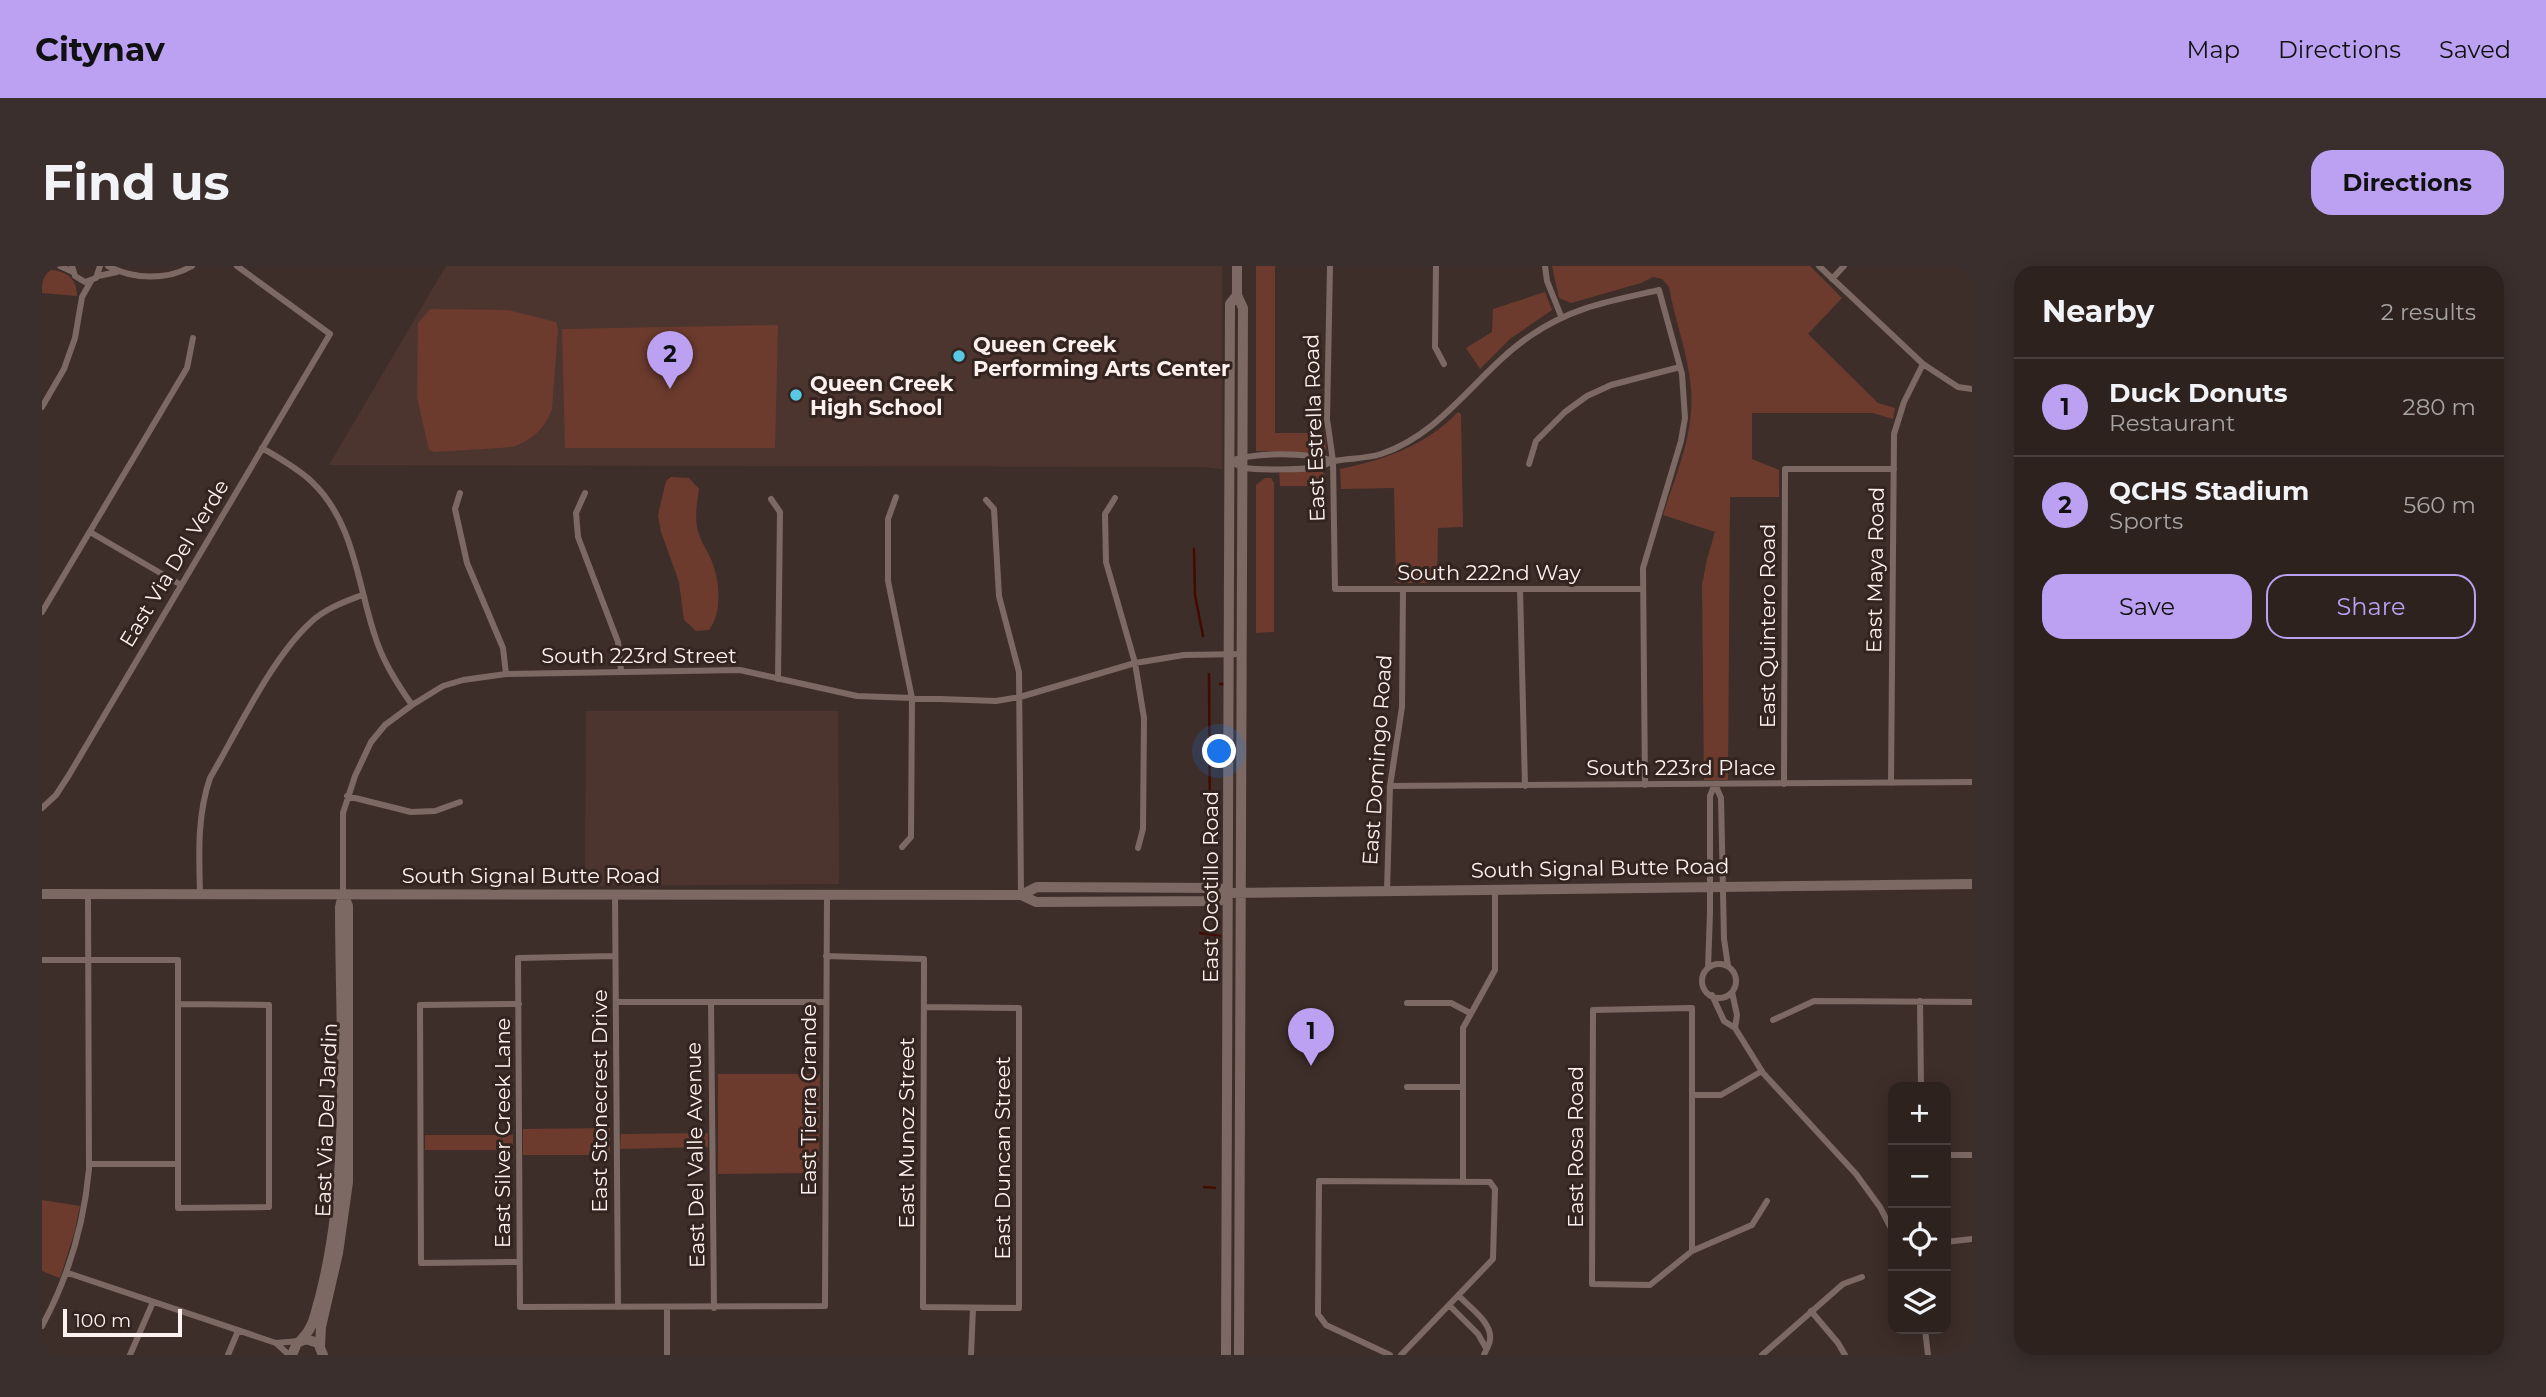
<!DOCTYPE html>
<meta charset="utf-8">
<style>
:root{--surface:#2e221f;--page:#3a2f2c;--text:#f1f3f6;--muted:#a7a4a4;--line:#493f3d;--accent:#bca0f2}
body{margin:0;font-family:Montserrat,sans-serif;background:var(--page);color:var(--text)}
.controls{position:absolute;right:21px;bottom:21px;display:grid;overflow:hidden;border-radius:14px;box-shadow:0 4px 18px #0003}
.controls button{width:63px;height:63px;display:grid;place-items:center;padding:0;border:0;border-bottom:2px solid var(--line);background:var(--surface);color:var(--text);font:35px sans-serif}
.scale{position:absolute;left:21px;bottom:18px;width:119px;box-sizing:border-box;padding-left:7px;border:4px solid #fdf2ef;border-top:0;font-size:19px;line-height:24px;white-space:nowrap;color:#fdf2ef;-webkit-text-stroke:5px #34241f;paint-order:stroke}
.you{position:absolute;left:1178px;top:486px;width:24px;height:24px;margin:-18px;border:5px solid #fff;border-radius:50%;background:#1a73e8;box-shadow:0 0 0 10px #1a73e833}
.badge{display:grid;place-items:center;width:46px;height:46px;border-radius:50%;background:var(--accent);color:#111;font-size:23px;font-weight:700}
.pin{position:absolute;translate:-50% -58px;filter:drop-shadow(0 2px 4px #0008)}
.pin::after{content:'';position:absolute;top:37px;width:24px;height:21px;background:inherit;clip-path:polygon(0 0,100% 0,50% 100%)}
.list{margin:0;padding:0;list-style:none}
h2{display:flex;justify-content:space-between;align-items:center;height:91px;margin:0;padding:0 28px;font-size:30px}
h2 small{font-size:23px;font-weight:400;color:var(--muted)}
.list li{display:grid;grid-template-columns:46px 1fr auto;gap:21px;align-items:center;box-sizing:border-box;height:98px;padding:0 28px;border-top:2px solid var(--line)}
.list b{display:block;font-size:26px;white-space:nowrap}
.list p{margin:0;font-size:23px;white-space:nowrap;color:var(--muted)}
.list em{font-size:23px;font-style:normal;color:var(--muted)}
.actions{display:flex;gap:14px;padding:21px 28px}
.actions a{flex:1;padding:16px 0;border:2px solid var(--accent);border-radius:21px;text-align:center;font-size:24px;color:var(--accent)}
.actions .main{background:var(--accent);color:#111}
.icon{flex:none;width:38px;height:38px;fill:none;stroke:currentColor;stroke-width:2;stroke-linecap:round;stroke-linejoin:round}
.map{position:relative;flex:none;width:1930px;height:1089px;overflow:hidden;border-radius:21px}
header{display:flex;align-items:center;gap:42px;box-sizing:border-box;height:98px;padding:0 35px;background:var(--accent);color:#111}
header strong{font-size:33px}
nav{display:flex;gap:38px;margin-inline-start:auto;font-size:24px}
.intro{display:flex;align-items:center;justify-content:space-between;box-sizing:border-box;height:168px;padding:0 42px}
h1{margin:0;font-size:49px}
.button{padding:18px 32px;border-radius:21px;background:var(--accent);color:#111;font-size:24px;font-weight:700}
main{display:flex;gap:42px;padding:0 42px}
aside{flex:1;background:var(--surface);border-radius:21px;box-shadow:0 4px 18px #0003}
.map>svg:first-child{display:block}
</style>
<header>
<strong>Citynav</strong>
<nav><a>Map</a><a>Directions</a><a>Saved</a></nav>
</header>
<div class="intro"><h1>Find us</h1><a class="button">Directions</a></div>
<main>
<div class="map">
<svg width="1930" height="1089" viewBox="0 0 1930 1089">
<rect width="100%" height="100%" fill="#3e2e29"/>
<path fill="#4d352f" d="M 404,0 L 1180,0 L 1180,203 L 1160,201 L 287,199 Z
M 544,445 L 796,445 L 797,618 L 543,620 Z"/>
<path fill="#6c3b2e" d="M 1214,0 L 1233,0 L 1233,167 L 1283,167 L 1284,183 L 1280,187 L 1214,185 Z
M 1510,0 L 1768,0 L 1800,32 L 1766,68 L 1836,137 L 1853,142 L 1851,153 L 1831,147 L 1710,147 L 1710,193 L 1737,204 L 1737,231 L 1688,231 L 1686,514 L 1662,514 L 1660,319 L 1665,293 L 1673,266 L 1621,249 C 1634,208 1653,166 1649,122 C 1646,88 1633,55 1627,21 L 1620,13 L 1611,11 L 1599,17 L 1529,37 L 1517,32 Z
M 0,2 C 19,5 35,7 35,30 L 0,27 Z
M 1503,26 L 1510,44 L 1468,73 L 1438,103 L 1424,82 L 1450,66 L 1451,43 Z
M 388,43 L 466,44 L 514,56 L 516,63 L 510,143 C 503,163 489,175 470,181 L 393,186 L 387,184 L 375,131 L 376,57 Z
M 736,59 L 733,182 L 523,182 L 520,63 Z
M 1416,146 L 1419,148 L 1421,261 L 1396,262 L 1395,317 L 1354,317 L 1352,222 L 1299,223 L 1298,203 C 1342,194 1385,179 1416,146 Z
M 1279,203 L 1284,210 L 1282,220 L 1238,220 L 1237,204 Z
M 629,211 L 647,212 L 657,223 C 655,236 653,248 655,261 C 657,272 663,281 668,291 C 678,312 681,346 667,364 L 654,365 L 642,354 L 637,316 L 619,266 L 616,249 L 624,215 Z
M 1223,212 L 1229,212 L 1232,217 L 1232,366 L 1214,367 L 1214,219 Z
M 676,808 L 778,808 L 777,907 L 676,908 Z
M 568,862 L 568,889 L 481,889 L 481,863 Z
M 666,867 L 666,881 L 578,883 L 579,868 Z
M 383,869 L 471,869 L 471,884 L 383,884 Z
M 0,934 L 38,940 L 32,968 L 18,1012 L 0,1005 Z"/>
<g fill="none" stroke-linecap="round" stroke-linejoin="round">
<path stroke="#410b00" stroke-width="2.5" d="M 1152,283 L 1153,329 L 1161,370
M 1167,408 L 1168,566
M 1178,418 L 1181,418
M 1158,667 L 1178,670
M 1162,921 L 1173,922"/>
<path stroke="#7c6964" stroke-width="6" d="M 18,0 L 31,6
M 30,0 L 33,10 L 43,16 L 54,12 L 58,0
M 66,0 C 90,13 125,15 150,0
M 1288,0 L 1285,153 L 1291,195 L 1293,323 L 1601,323
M 1394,0 L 1393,81 L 1402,98
M 1503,0 L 1505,15 L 1519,50
M 1777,0 L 1881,98 L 1916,121 L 1930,123
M 56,10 L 75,6
M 1790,13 L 1802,0
M 0,141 L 22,103 L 33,72 L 40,31 L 49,15
M 220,182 C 237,192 255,202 269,215 C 312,255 315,315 332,367 C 340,394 354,416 370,439
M 1188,195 C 1192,197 1198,201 1203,202 C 1215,204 1265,204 1277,201 C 1282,200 1287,196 1292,195 C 1308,192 1323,193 1339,188 C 1402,167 1435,106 1488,70 C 1530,41 1568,35 1617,24 L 1640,108 L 1643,152 L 1639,175 L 1601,302 L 1603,519
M 1188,195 C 1214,186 1265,186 1291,195
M 1487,198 L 1494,175 L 1523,146 L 1545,130 L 1569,119 L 1638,101
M 418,227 L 413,243 L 425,297 L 461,382 L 464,408
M 543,227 L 534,247 L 536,271 L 576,376 L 579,404
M 854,231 L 846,253 L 846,315 L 870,432 L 869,571 L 860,581
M 1073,232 L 1063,248 L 1064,296 L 1093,397 L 1102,452 L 1101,563 L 1096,582
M 729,233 L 738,246 L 736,413
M 944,234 L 952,243 L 957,330 L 977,406 L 979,629
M 48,266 L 139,319
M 1478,323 L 1483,520
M 0,346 L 145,102 L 151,72
M 1849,517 L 1852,168 L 1862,136 L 1881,98
M 1673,518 L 1679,532 L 1682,673 L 1686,700
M 1742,518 L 1743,203 L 1852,203
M 1348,520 L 1930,516
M 305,530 L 369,546 L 393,545 L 418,536
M 0,542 L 14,529 L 27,509 L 288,68 L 195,0
M 1345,625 L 1348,520 L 1360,441 L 1361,323
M 158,627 C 157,588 155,550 168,512 C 195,466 229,393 268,357 C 282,343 302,336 320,329
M 573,627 L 576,1041
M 301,628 L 301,547 L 313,510 L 329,476 L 343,459 L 370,439 L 401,420 L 421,414 L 464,408 L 698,404 L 815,430 L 954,435 L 978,431 L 1093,397 L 1142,389 L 1200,388
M 573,690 L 476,692 L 478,1041 L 783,1040 L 785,628
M 784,690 L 882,693 C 882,809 881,925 881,1041 L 977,1042 L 977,742 L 882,741
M 0,694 L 136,694 L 136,942 L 227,941 L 227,739 L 136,738
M1660 715a17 17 0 1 1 34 0a17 17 0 1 1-34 0Z
M 1666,702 L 1668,647 L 1668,530 L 1673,518
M 1690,726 L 1695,749 L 1693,762
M 1670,729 L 1682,755 L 1693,762 L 1721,807 L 1814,908 L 1838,941 L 1851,966
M 1878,735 L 1879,821
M 574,736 L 784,736
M 669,736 L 672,1042
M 1365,737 L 1409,737 L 1428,747
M 477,738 L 378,739 L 379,997 L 477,996
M 1731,754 L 1772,735 L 1930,736
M 1365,821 L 1421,821
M 1651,829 L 1679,829 L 1720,805
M 1904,889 L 1930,889
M 47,898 L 136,898
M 1421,916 L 1421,762 L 1453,704 L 1453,623
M 1904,976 L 1930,973
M 1650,985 L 1650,742 L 1551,744 L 1550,1018 L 1608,1019 L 1650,985 L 1710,959 L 1725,935
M 26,1007 L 234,1077 L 257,1075
M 1417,1030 C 1427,1041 1450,1056 1448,1073 C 1448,1079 1444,1083 1442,1089
M 1408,1040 L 1436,1068 L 1444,1082
M 625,1041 L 625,1089
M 1769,1045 L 1796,1077 L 1803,1089
M 0,1060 C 27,1010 42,959 47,903 L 46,628
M 1883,1063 L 1886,1089
M 234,1077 L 247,1089
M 88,1089 L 111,1036
M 186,1089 L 196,1065
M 929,1089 L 931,1042
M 1348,1089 L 1284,1059 L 1276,1048 L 1277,915 L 1448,916 L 1453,923 L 1451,993 L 1359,1089
M 1720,1089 L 1801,1018 L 1820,1011"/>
<path stroke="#7c6964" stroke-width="10" d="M 1195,0 L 1195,29 L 1201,42 L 1197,1089
M 0,628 L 979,629 L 994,636 L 1177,635 L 1187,627
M 979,629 L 995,621 L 1177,622 L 1187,627 L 1930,618
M 259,1074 C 272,1062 273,1047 278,1031 C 310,907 298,768 298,641 L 301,629
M 278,1080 L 279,1061 L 296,987 L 306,916 L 306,640 L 301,628
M 250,1089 L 255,1077 L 264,1073 L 276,1077 L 281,1089
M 1184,1089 L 1188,38 L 1195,29"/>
</g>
<g fill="#58c9e3" stroke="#34241f" stroke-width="2.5">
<circle cx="917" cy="90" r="7"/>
<circle cx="754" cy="129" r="7"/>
</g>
<g text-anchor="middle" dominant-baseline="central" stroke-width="6" stroke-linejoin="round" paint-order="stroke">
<g font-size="21" font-weight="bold" fill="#fdf2ef" stroke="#34241f" text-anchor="start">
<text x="931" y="78">Queen Creek<tspan x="931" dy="24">Performing Arts Center</tspan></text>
<text x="768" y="117">Queen Creek<tspan x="768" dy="24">High School</tspan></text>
</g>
<g font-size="21" fill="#fdf2ef" stroke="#34241f">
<text transform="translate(1272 162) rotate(-92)">East Estrella Road</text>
<text transform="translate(132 297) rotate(-59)">East Via Del Verde</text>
<text transform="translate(1833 304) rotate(-89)">East Maya Road</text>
<text x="1447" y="306">South 222nd Way</text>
<text transform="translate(1725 360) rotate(-90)">East Quintero Road</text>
<text x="597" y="389">South 223rd Street</text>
<text transform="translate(1335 494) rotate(-86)">East Domingo Road</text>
<text x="1639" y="501">South 223rd Place</text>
<text transform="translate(1558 602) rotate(-1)">South Signal Butte Road</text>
<text x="489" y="609">South Signal Butte Road</text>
<text transform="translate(1168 621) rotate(-90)">East Ocotillo Road</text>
<text transform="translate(766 834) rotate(-90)">East Tierra Grande</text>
<text transform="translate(557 835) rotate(-90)">East Stonecrest Drive</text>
<text transform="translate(284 854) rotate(-88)">East Via Del Jardin</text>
<text transform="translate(460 867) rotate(-90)">East Silver Creek Lane</text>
<text transform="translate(864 867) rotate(-90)">East Munoz Street</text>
<text transform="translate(1533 881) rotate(-90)">East Rosa Road</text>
<text transform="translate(653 889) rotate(-91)">East Del Valle Avenue</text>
<text transform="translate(960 892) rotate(-90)">East Duncan Street</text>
</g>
</g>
</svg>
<div class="controls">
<button>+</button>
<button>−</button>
<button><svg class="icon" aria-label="locate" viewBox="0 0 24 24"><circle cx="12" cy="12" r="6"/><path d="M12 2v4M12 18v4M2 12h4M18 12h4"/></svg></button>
<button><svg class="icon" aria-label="layers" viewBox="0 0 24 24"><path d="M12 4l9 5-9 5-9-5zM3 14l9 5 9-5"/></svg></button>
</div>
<div class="scale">100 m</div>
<div class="you"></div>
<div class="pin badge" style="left:1269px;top:800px">1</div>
<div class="pin badge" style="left:628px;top:123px">2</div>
</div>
<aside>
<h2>Nearby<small>2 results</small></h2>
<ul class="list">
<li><span class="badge">1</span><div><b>Duck Donuts</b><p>Restaurant</p></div><em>280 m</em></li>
<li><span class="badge">2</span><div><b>QCHS Stadium</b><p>Sports</p></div><em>560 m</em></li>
</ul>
<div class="actions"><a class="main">Save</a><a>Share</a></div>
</aside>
</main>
